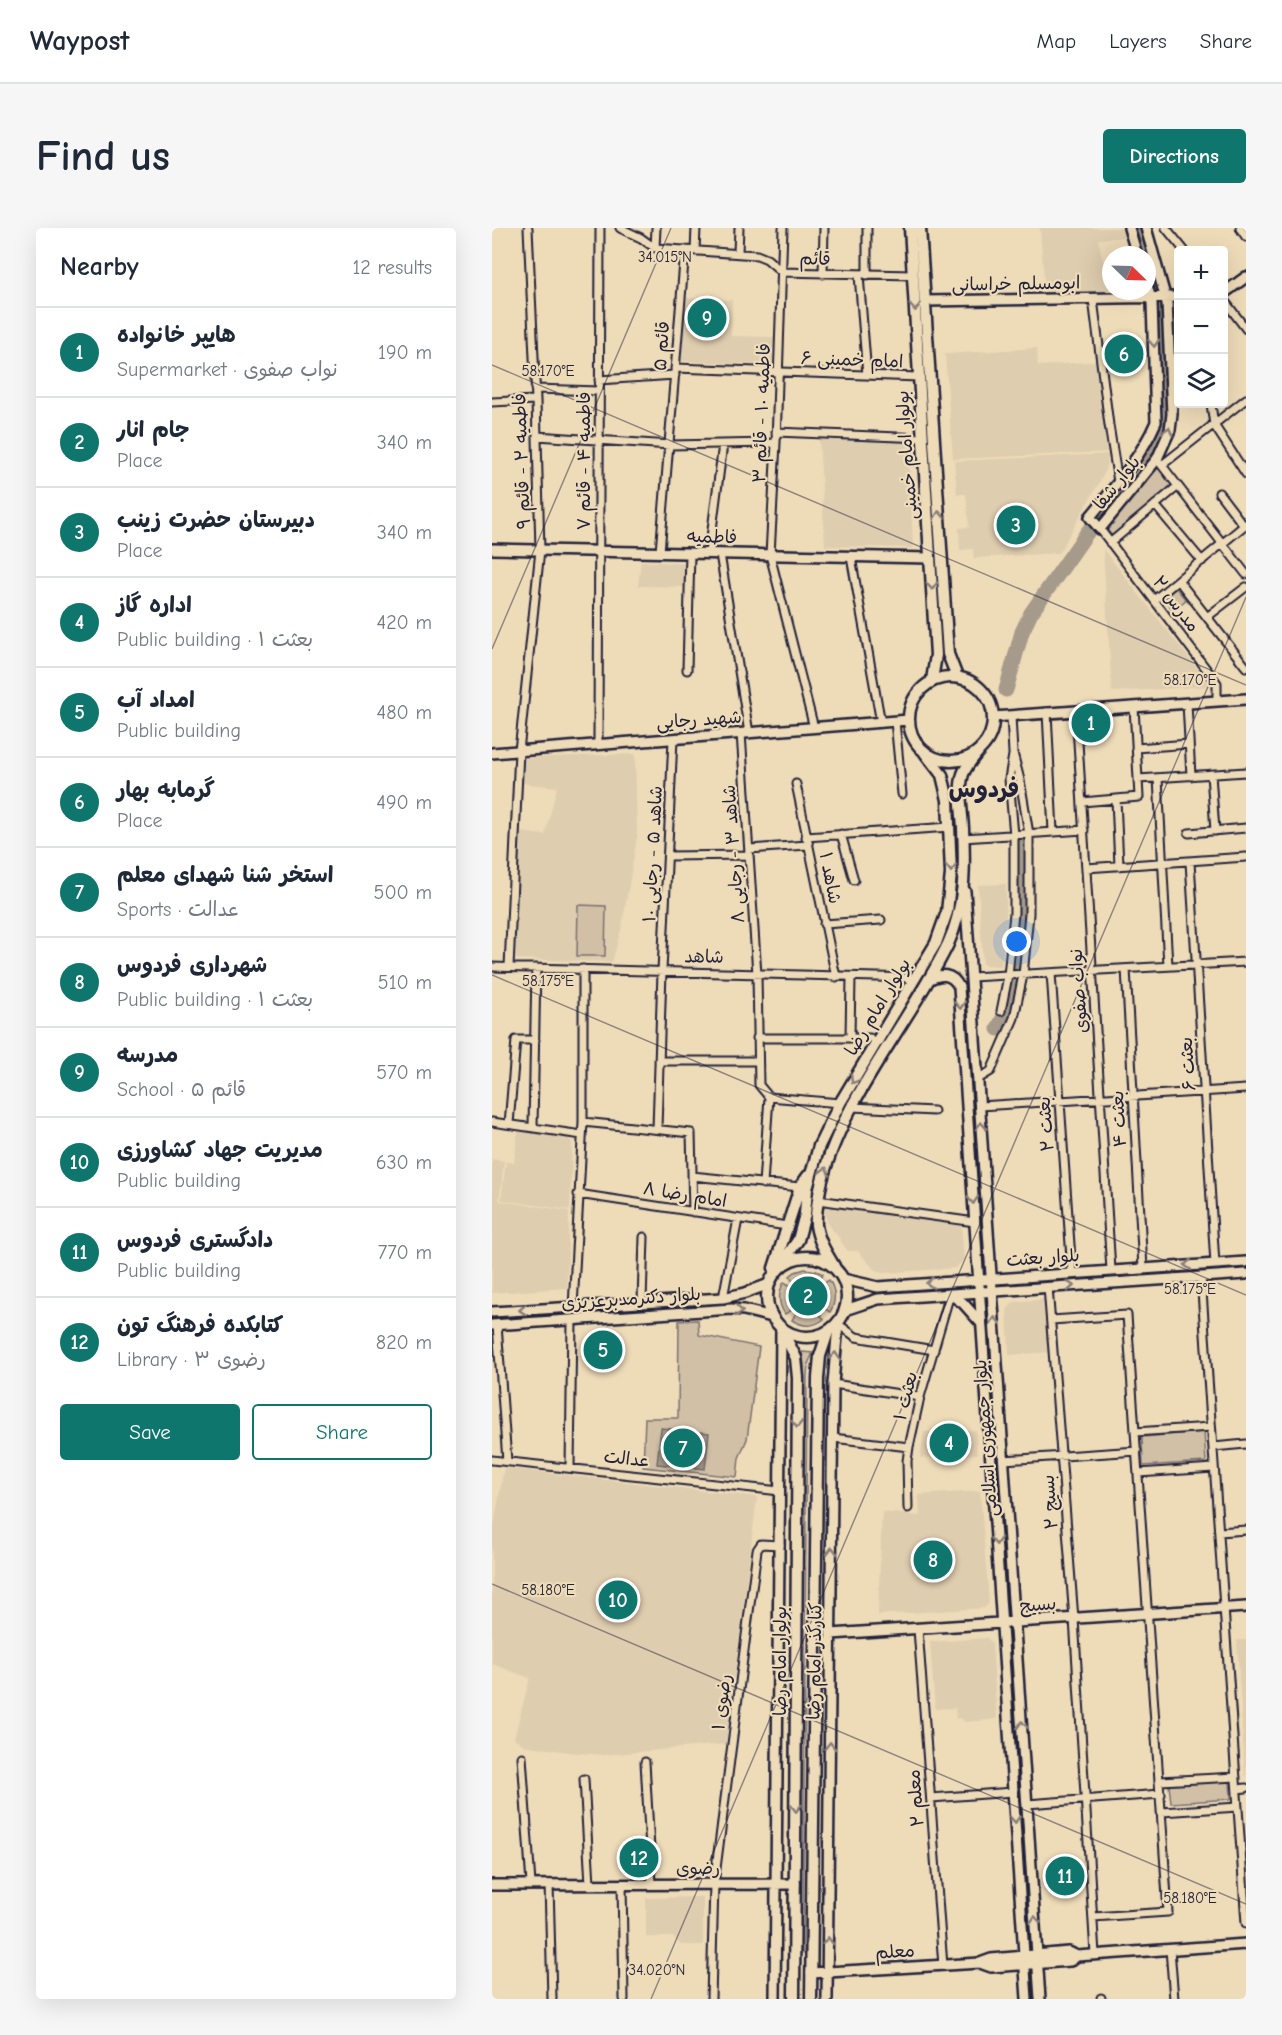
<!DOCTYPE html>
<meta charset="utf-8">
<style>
:root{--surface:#fff;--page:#f6f6f7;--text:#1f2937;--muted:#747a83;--line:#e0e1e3;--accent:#0f766e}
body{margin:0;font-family:"Comic Neue","Playpen Sans Arabic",sans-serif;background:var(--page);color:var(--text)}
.controls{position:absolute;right:18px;top:18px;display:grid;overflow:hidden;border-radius:6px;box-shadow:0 6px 24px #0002}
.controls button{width:54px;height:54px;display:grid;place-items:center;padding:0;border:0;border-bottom:2px solid var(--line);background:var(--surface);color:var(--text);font:30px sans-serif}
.compass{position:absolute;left:610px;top:18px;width:54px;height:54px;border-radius:50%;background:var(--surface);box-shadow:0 6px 24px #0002;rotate:113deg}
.you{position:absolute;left:525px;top:714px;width:21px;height:21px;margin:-15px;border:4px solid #fff;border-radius:50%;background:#1a73e8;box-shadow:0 0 0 9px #1a73e833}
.badge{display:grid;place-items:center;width:39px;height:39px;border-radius:50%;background:var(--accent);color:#fff;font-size:20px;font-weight:700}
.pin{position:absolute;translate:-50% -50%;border:3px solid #fff;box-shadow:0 2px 6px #0006}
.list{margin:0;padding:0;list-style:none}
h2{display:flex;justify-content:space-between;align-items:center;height:78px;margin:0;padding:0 24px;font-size:26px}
h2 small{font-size:20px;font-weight:400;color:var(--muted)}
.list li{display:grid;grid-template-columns:39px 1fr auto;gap:18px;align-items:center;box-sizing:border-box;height:90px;padding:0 24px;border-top:2px solid var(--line)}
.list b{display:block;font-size:22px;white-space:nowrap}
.list p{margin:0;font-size:20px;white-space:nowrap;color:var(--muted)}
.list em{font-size:20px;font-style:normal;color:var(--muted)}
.actions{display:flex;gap:12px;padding:18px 24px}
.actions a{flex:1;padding:14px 0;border:2px solid var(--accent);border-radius:6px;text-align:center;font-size:21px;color:var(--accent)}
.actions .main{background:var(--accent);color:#fff}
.icon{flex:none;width:33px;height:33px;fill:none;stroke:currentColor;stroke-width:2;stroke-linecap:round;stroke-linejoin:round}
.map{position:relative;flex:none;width:754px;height:1771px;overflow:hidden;border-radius:6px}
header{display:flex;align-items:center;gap:36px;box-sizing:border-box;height:84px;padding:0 30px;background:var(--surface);border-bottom:2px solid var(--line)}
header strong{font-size:28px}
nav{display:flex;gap:33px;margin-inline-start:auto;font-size:21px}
.intro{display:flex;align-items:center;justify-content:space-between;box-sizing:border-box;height:144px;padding:0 36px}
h1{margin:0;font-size:42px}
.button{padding:15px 27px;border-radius:6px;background:var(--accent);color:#fff;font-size:21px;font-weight:700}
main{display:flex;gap:36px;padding:0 36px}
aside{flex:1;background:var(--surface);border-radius:6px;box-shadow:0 6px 24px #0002}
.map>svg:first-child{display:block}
</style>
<header>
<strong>Waypost</strong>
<nav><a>Map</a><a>Layers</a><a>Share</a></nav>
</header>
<div class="intro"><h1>Find us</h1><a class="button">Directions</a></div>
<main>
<aside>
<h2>Nearby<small>12 results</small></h2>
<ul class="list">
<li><span class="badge">1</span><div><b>هایپر خانواده</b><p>Supermarket · نواب صفوی</p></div><em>190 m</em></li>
<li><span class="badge">2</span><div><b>جام انار</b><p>Place</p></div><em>340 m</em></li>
<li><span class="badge">3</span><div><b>دبیرستان حضرت زینب</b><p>Place</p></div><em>340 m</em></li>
<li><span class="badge">4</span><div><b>اداره گاز</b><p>Public building · بعثت ۱</p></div><em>420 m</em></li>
<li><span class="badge">5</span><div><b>امداد آب</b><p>Public building</p></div><em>480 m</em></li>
<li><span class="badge">6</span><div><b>گرمابه بهار</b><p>Place</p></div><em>490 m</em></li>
<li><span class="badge">7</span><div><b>استخر شنا شهدای معلم</b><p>Sports · عدالت</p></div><em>500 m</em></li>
<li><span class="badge">8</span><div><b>شهرداری فردوس</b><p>Public building · بعثت ۱</p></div><em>510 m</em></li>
<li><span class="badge">9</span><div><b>مدرسه</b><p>School · قائم ۵</p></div><em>570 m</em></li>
<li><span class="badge">10</span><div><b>مدیریت جهاد کشاورزی</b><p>Public building</p></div><em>630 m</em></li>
<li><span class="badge">11</span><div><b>دادگستری فردوس</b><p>Public building</p></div><em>770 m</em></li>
<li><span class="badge">12</span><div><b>کتابکده فرهنگ تون</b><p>Library · رضوی ۳</p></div><em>820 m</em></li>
</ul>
<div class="actions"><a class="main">Save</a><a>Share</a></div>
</aside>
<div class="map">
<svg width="754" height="1771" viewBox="0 0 754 1771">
<rect width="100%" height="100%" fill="#eedbb8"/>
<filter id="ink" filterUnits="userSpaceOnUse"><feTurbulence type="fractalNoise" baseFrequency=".0167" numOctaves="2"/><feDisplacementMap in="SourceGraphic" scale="12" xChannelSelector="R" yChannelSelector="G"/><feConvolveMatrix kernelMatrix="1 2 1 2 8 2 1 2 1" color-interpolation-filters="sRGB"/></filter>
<g filter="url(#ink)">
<path fill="#dfcdaf" d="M 548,0 L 631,0 L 633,9 L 606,11 L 618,63 L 553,63 Z
M 192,70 L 240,72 L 239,108 L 282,109 L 280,137 L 189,133 Z
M 545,120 L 546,138 L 606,133 L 618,224 L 461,231 L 453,126 Z
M 327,208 L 416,211 L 421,320 L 333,318 Z
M 618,226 L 612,246 L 567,325 L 482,330 L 481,321 L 468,322 L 467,300 L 477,299 L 474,266 L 465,266 L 462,233 Z
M 611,321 L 719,458 L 620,464 Z
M 149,333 L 195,336 L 194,359 L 146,358 Z
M 143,526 L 145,609 L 130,698 L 120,734 L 23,731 L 28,604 L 53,607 L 65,559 L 27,555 L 29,530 Z
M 514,656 L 514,693 L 509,738 L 491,737 L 486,657 Z
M 26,903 L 77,910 L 80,915 L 78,982 L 9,972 L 14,934 L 22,935 Z
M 0,931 L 12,933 L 7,973 L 77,983 L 75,1060 L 0,1065 Z
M 333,977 L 469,995 L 472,1032 L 463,1040 L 390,1045 L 382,1041 L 366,1023 L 356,1023 L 351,1017 L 346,1008 L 337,998 L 333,987 Z
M 553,1071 L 559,1124 L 517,1127 L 515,1082 L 522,1074 Z
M 484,1202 L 485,1226 L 428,1230 L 432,1204 Z
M 12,1240 L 265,1269 L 234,1516 L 112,1527 L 76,1524 L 32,1517 L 22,1510 L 38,1450 L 0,1436 L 0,1309 Z
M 488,1263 L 497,1375 L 492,1380 L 386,1387 L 390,1284 L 428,1288 L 427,1267 Z
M 495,1410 L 500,1415 L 505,1491 L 474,1494 L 470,1492 L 469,1490 L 464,1491 L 463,1480 L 443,1481 L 438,1414 Z
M 745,1412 L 754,1412 L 754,1548 L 753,1548 Z
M 211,1669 L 211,1717 L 189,1717 L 181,1709 L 154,1709 L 154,1670 Z"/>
<path fill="#d1c0a6" stroke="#7a7170" stroke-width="1.5" d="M 665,238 L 682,257 L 620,308 L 613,299 Z
M 684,360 L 694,372 L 681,382 L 672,370 Z
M 86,677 L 114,678 L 113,728 L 85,728 Z
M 313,1041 L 324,1043 L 331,1046 C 327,1058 319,1061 308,1059 L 302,1055 L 298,1048 L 303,1044 Z
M 337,1052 C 344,1062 344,1074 338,1084 L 331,1080 L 326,1068 L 331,1056 Z
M 292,1054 L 301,1059 L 305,1070 L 300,1082 L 293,1086 C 286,1076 286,1065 292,1054 Z
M 317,1081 L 323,1082 L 332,1091 C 322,1099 311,1099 300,1092 L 304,1085 Z
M 206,1092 L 207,1107 L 267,1119 L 255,1211 L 247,1230 L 245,1249 L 151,1239 L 153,1190 L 186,1190 L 187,1093 Z
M 310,1124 L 321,1125 L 316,1136 L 315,1148 L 311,1725 L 309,1723 L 307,1680 L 312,1136 Z
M 712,1204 L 714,1234 L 651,1238 L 650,1209 Z
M 738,1553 L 739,1571 L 679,1575 L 677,1557 Z"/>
<path fill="#a69a8b" stroke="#716a6b" stroke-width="1.5" d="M 169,1200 L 217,1205 L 213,1241 L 165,1236 Z"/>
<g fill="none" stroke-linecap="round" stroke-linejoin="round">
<path stroke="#57525b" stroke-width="1.5" d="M 176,1207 L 209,1211 L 208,1233 L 173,1230 L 174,1209 Z"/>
<path stroke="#a69a8b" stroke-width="15" d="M 645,0 L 653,27
M 655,32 L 665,62
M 609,288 C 629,261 654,235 667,204 C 677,180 668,110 667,81
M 514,462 L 530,404 L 539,385 L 597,302
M 524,739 L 530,684 L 531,610
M 506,801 L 518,775 L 522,754
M 480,859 L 492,1030"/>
<g stroke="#22223b" stroke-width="11">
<path id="street" d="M 128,0 L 149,10 L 163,20 L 265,27 L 275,31 L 290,44 L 420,47
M 291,0 L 284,215 L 278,327 L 322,500
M 674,0 L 692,22
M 748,0 L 754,9
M 163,20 L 164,0
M 203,23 L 204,0
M 246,24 L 247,0
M 331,46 L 332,0
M 367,47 L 375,147
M 375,47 L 375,0
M 601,71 L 617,197 L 626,254
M 732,72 L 754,101
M 183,140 L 427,149
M 107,152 L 183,147
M 43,161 L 107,163
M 0,174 L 44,172
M 719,176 L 722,197 L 754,246
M 284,204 L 431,210
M 45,208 L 178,217 L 284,215
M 665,231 L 754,346
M 670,237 L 754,171
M 727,265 L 752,298
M 663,277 L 710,333
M 608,301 L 725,455 L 725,473
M 618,315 L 686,258
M 168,324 L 193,22
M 217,325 L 231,216
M 228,326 L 257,505
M 359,329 L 389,495
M 686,352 L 754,439
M 662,372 L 754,296
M 715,389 L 754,359
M 195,442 L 198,325
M 695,475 L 699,548
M 584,482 L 619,1042
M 555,484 L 561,604
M 403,493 L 410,566
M 249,505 L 265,746 L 267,857 L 277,869
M 106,516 L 108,0
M 644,520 L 697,516
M 719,546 L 723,603
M 666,550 L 676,738
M 646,551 L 754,544
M 304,556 L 344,749
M 624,571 L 627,638
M 590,574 L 647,569 L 642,479
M 697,605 L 754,600
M 349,606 L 362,652
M 314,609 L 458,599
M 471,610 L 592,602
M 257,621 L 316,617
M 176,628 L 257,627
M 698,634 L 723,1036
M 594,640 L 754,629
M 332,696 L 389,692
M 0,739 L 422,750
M 17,739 L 27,523 L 48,322 L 44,172 L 36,0
M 634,741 L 651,1040
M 559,745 L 580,1045
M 479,749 L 754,734
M 509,783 L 516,748 L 522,685 L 522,607 L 517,551 L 521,527
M 265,810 L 378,810
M 358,810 L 359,749
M 167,833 L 266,833
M 486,851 L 499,843 L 522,790 L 531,747 L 537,686 L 537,606 L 528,552 L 521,525 L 519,488
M 277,869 L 348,875
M 488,878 L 754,861
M 360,879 L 442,883
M 0,894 L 90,907
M 91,894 L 199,905 L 201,984
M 17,896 L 24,812 L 43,812
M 41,899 L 44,740
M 165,901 L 170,743 L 181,511
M 200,948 L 308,959
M 271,956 L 277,869
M 86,966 L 295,998
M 326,972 L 483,994
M 709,1049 L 754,1695
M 556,1059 L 582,1391 L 603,1726
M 231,1070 L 246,991
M 150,1074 L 152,1009
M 81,1079 L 91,894 L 91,741
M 559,1092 L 635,1087 L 676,1684 L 601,1689
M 346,1096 L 364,1109 L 442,1122
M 5,1097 L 15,1233
M 341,1156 L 428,1169
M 643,1204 L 719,1199
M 341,1210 L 417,1219
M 721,1219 L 754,1216
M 0,1232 L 288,1263
M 512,1232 L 645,1223
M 78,1240 L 80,1092
M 646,1245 L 722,1240
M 416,1280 L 415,1233 L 417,1219 L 428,1169 L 458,1066
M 727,1304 L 754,1302
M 426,1401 L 451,1738
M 30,1529 L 39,1656
M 153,1534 L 160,1656
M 92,1551 L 98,1656
M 668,1553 L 744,1549
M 745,1561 L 754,1560
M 439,1570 L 521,1564
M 535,1576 L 669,1566
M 670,1584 L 746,1579
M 57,1656 L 60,1771
M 130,1656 L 132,1771
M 678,1721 L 682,1771
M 609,1770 L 609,1771
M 219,1771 L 222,1656 L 265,1322 L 269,1316 L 288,1317"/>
</g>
<g stroke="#22223b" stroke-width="14">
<path id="secondary" d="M 637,0 L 645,27
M 654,0 L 675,75 L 680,186 L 678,202 L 665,231 L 608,301 L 598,289 C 622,260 649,229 664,194 L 660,75 L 655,57
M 732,65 L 754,49
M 433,73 L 686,69
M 0,321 L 438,330
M 501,489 L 754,471
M 0,525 L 417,492
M 473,663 L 548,1771
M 436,752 C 449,745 460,745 467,759 L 535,1771
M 351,1051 L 386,1059 L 754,1034
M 458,1066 L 471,1075 L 489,1095
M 353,1082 L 386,1071 L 754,1046
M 0,1084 L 231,1070 L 253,1065 L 277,1056
M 0,1097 L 240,1081 L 252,1082 L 280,1089
M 339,1406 L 754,1379
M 0,1657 L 303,1656
M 488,1735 L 499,1739 L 578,1733 L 585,1728 L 754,1716
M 319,1745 L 488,1735 L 499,1731 L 577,1724 L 585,1728
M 283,1771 L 289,1100
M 335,1771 L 341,1156 L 346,1096"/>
</g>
<g stroke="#22223b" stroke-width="15">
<path id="primary" d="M 418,0 L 444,427 L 440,452
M 428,0 L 456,426 L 465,449
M417 491a42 42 0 1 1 84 0a42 42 0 1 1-84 0Z
M275 1069a40 40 0 1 1 80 0a40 40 0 1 1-80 0Z
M 342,1038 C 334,1025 326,1012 324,997 C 323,985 326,972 328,961 C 346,875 418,795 456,716 C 473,679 473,640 471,600 C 470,583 466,563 471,546 C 475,536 483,528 489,520
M 282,1040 L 308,959 L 316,948
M 285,1042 L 306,1012 L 313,986 L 315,961 L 327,918 L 348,875 L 444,715 L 455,684 L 459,646 L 456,572 L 450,547 L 433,525
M 289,1100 L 304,1130 L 306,1150 L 302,1771
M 319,1771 L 326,1150 L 328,1128 L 336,1104"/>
</g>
<use href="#street" stroke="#eedbb8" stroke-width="7"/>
<use href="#secondary" stroke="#eedbb8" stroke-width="9"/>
<use href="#primary" stroke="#eedbb8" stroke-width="10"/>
</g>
<defs><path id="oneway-chevron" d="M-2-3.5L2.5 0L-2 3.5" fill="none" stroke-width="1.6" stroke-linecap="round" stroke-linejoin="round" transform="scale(1.5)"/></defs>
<g stroke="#887e7a">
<use href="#oneway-chevron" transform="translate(423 79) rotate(86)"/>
<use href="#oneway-chevron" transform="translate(662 115) rotate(87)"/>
<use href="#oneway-chevron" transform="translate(676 203) rotate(-76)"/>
<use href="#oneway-chevron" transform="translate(447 287) rotate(-94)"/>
<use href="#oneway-chevron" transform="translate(440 358) rotate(86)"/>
<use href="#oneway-chevron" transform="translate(459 640) rotate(90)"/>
<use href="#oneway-chevron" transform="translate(468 777) rotate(86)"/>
<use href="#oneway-chevron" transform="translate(362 852) rotate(121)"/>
<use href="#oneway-chevron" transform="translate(489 898) rotate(-94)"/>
<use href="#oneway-chevron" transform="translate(333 943) rotate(-74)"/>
<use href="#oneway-chevron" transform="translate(481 972) rotate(86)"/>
<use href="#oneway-chevron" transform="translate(696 1037) rotate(176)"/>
<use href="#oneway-chevron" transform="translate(438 1055) rotate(176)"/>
<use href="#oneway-chevron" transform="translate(578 1058) rotate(-4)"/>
<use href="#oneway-chevron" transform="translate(31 1082) rotate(176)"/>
<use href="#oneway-chevron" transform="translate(247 1083) rotate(6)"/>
<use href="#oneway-chevron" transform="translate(503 1093) rotate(-94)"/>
<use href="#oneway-chevron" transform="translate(343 1128) rotate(-85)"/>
<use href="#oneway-chevron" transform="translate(305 1196) rotate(90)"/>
<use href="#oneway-chevron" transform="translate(504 1313) rotate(86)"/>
<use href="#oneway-chevron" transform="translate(340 1323) rotate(-90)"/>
<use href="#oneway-chevron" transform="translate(530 1497) rotate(-94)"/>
<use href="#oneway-chevron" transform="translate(338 1518) rotate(-89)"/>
<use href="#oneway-chevron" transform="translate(304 1580) rotate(90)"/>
<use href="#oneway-chevron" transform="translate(523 1591) rotate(86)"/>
<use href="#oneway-chevron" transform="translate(543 1692) rotate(-94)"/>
<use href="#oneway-chevron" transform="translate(336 1713) rotate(-89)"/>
</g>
</g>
<path fill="none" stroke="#22223b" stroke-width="1.5" stroke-opacity="0.45" d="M 0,137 L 754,457M 0,421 L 179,0M 0,747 L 754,1067M 0,1356 L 754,1676M 159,1771 L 754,369"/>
<g text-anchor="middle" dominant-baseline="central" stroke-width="4.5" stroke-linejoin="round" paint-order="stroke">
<g font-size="18" fill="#22223b" stroke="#eedbb8">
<text transform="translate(323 31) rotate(2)">قائم</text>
<text transform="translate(524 56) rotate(-1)">ابومسلم خراسانی</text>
<text transform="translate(170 118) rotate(-86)">قائم ۵</text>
<text transform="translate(360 132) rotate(2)">امام خمینی ۶</text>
<text transform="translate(270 185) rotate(-88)">فاطمیه ۱۰ - قائم ۳</text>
<text transform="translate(415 227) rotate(-94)">بولوار امام خمینی</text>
<text transform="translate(30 233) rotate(-92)">فاطمیه ۲ - قائم ۹</text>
<text transform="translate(92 233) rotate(-90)">فاطمیه ۴ - قائم ۷</text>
<text transform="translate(625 255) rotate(-51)">بلوار شفا</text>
<text transform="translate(220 309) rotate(2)">فاطمیه</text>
<text transform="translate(684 376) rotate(53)">مدرس ۲</text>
<text transform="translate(207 492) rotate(-4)">شهید رجایی</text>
<text transform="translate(161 626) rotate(-87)">شاهد ۵ - رجایی ۱۰</text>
<text transform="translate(242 626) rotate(-94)">شاهد ۳ - رجایی ۸</text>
<text transform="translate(338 650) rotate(79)">شاهد ۱</text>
<text transform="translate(212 729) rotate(1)">شاهد</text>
<text transform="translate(587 763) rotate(-94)">نواب صفوی</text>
<text transform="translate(386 779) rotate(-59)">بولوار امام رضا</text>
<text transform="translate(696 836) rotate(-94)">بعثت ۶</text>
<text transform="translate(627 891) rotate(-93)">بعثت ۴</text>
<text transform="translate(554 896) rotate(-94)">بعثت ۲</text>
<text transform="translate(193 967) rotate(9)">امام رضا ۸</text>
<text transform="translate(551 1030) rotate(-4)">بلوار بعثت</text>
<text transform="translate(139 1071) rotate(-4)">بلوار دکترمدبرعزیزی</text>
<text transform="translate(414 1168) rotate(-76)">بعثت ۱</text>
<text transform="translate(494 1210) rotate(-94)">بلوار جمهوری اسلامی</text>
<text transform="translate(135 1231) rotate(6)">عدالت</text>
<text transform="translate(558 1274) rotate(-94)">بسیج ۲</text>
<text transform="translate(546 1377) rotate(-4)">بسیج</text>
<text transform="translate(288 1433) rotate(-90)">بولوار امام رضا</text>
<text transform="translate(323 1433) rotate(-89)">کنارگذر امام رضا</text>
<text transform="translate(230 1474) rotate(-83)">رضوی ۱</text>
<text transform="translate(424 1570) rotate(-94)">معلم ۲</text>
<text x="206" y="1640">رضوی</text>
<text transform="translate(403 1724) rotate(-3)">معلم</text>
</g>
<g font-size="24" font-weight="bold" fill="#22223b" stroke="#eedbb8">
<text x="492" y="561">فردوس</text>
</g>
</g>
<g font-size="15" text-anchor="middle" fill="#22223b" stroke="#eedbb8" stroke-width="4.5" stroke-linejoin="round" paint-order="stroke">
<text x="173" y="34">34.015°N</text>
<text x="56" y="148">58.170°E</text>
<text x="698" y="457">58.170°E</text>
<text x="56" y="758">58.175°E</text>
<text x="698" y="1066">58.175°E</text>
<text x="56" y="1367">58.180°E</text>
<text x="698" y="1675">58.180°E</text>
<text x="165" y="1747">34.020°N</text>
</g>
</svg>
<div class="controls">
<button>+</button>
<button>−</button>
<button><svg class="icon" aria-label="layers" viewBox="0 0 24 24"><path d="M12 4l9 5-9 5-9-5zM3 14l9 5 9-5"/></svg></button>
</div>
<svg class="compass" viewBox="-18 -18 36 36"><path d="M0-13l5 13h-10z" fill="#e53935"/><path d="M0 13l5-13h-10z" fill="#747a83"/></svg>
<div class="you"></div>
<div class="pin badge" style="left:599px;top:495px">1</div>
<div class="pin badge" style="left:316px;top:1068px">2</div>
<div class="pin badge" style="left:524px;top:297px">3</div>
<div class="pin badge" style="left:457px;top:1215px">4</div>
<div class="pin badge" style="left:111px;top:1122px">5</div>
<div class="pin badge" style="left:632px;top:126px">6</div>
<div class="pin badge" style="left:191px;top:1220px">7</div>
<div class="pin badge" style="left:441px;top:1332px">8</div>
<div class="pin badge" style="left:215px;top:90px">9</div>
<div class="pin badge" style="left:126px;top:1372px">10</div>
<div class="pin badge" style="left:573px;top:1648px">11</div>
<div class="pin badge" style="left:147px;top:1630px">12</div>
</div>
</main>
